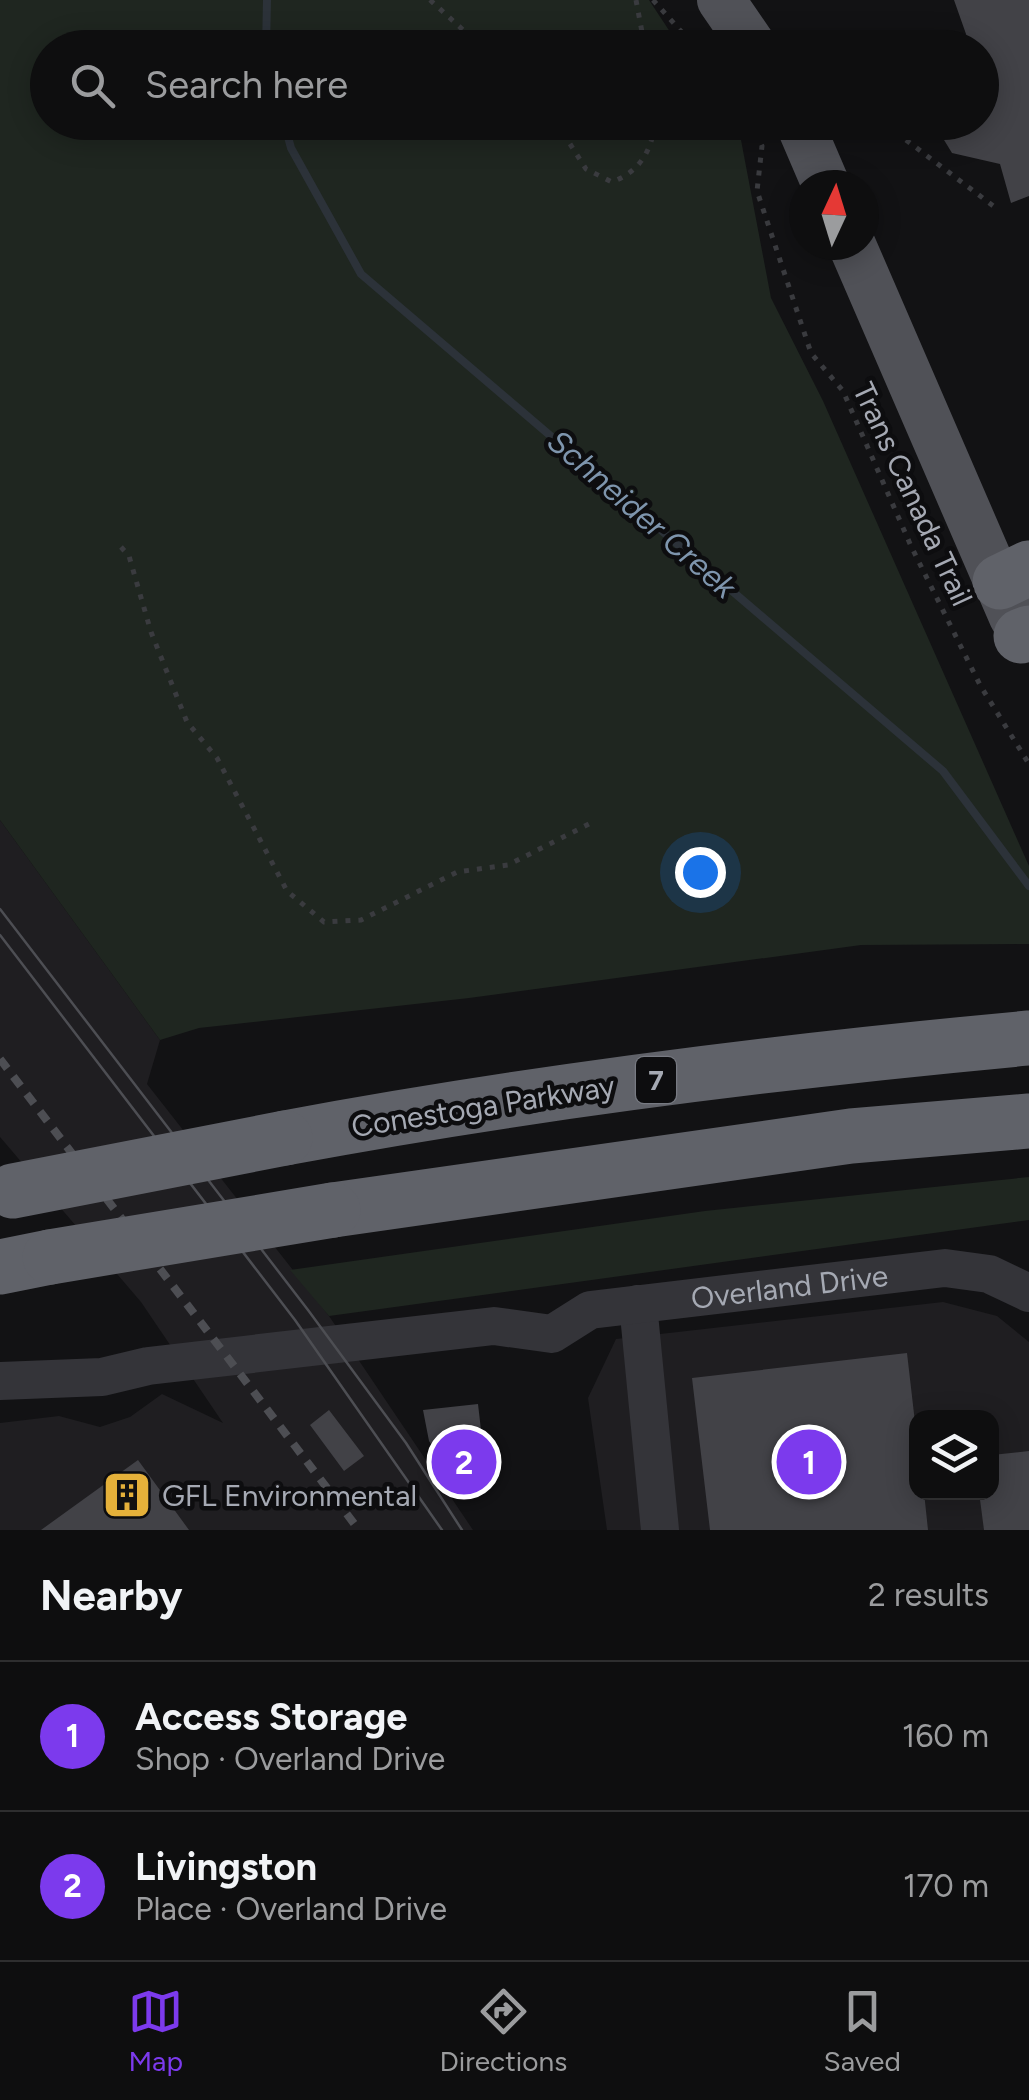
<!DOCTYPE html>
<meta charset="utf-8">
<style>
:root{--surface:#0e0e0f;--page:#1c1c1d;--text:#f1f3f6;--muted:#9b9c9e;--line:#2e2e2f;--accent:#7c3aed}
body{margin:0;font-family:Figtree,sans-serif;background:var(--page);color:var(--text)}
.controls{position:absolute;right:30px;bottom:30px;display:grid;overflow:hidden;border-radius:20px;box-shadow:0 5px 25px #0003}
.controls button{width:90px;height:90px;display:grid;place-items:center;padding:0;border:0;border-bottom:2px solid var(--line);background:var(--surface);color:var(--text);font:50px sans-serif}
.compass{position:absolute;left:789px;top:170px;width:90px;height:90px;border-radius:50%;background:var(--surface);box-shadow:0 5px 25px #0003;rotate:4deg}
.you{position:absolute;left:700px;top:872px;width:35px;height:35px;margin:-25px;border:8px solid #fff;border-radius:50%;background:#1a73e8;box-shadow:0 0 0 15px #1a73e833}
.badge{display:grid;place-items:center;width:65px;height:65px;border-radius:50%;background:var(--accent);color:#fff;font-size:32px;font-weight:700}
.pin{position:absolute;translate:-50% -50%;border:5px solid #fff;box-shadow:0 2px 10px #0006}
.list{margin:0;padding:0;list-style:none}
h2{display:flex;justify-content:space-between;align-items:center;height:130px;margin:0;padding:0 40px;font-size:42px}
h2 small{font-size:32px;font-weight:400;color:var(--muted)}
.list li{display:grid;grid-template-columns:65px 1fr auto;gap:30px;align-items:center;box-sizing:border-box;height:150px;padding:0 40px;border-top:2px solid var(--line)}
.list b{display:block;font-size:38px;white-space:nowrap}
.list p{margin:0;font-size:32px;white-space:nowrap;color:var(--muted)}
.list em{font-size:32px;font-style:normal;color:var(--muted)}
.icon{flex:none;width:55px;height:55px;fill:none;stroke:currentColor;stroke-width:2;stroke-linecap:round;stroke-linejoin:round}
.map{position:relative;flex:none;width:1029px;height:1530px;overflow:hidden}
.search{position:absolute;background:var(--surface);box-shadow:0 5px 25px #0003;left:30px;right:30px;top:30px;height:110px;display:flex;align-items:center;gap:25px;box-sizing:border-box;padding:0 35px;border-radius:55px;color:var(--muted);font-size:38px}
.sheet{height:430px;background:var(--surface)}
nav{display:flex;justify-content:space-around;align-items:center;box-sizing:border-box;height:140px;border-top:2px solid var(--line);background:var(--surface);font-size:28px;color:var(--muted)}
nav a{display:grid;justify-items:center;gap:5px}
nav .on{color:var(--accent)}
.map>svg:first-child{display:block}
</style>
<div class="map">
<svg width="1029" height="1530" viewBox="0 0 1029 1530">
<rect width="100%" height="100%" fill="#121214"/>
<path fill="#1f1e21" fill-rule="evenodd" d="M 0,820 L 160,1040 L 147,1084 L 329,1316 L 473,1530 L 0,1530 L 0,1423 L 59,1416 L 100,1427 L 130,1417 L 162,1394 L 223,1423 L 141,1302 L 0,1137 Z
M 943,1302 L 997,1316 L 1029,1342 L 1029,1530 L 607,1530 L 588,1398 L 616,1339 ZM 916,1418 L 992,1418 L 992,1492 L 916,1492 Z"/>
<path fill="#1f2620" d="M 0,0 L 649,0 L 680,47 L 48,48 L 48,122 L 729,123 L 741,140 L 771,298 L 823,401 L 1029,866 L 1029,944 L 861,945 L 469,998 L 199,1028 L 160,1040 L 0,820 Z
M 1029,1177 L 1029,1220 L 329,1316 L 290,1270 L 705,1211 Z"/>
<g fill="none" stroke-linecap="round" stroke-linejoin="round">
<path stroke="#2c3239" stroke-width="8" d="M 266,48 L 267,0
M 284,122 L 291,148 L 361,274 L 943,771 L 1029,886"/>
</g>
<path fill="#424247" d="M 954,0 L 1029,0 L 1029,196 L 1011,203 L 1000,164 L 952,153 L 933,122 L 982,122 L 982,48 L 962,48 L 966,34 Z
M 907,1353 L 916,1431 L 916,1492 L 924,1492 L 928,1530 L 710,1530 L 692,1378 Z
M 478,1404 L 487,1482 L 458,1485 L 429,1441 L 423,1410 Z
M 329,1410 L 364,1456 L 344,1471 L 310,1425 Z
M 1029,1451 L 1029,1530 L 984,1530 L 979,1492 L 992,1492 L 992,1455 Z
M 138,1460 L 189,1530 L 41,1530 Z"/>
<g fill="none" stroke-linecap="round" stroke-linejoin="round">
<path stroke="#3a3b3f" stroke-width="5" stroke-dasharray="5 8" stroke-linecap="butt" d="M 430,0 L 483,48
M 636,0 L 645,48
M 653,0 L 696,48
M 556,122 L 586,169 L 612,182 C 639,172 652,151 655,122
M 749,122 L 762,146 L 757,191 L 811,353 L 843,391 L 911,546 L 980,685 L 1029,764
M 906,140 L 996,208
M 121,547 L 129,556 L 151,632 L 187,722 L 217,758 L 287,891 L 324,922 L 361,920 L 457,872 L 508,865 L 589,824"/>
<g stroke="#343439" stroke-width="38">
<path d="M 638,1304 L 660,1530"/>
<path id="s1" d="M 0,1381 L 102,1377 L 148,1366 L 494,1326 L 552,1334 L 590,1310 L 945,1268 L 989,1274 L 1029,1293"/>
</g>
<path stroke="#505157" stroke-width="48" d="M 721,0 L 754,48
M 799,122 L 826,185
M 852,245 L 1013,617"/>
<path stroke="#606269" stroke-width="55" d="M 1000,582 L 1029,568
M 1021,636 L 1029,633
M 285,1138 C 531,1092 780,1061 1029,1038
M 333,1210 L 851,1136 L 1029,1121
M 0,1267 L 50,1257"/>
<path stroke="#4d4e53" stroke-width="2.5" d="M 0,909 L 308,1310 L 406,1443 L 462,1530
M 0,935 L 295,1320 L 442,1530"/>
<path stroke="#4d4e53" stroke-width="8" stroke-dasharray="12 10" stroke-linecap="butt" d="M 0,1059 L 359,1530"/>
<path stroke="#606269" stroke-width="55" d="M 13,1191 L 285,1138
M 50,1257 L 333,1210"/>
</g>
<defs>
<g id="building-square" transform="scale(2.5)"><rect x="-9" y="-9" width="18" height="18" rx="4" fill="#e5b13a" stroke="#0d0d0f"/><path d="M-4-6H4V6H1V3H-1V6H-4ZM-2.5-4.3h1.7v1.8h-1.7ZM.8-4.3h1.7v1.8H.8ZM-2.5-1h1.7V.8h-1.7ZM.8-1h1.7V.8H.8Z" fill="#111"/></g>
</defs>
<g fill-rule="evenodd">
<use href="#building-square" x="127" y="1495"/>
</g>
<g text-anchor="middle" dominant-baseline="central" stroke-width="9" stroke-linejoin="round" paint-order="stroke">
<rect fill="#0d0d0f" stroke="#777a82" stroke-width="2.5" x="636" y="1057" width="40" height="46" rx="8"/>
<g font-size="28" font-weight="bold" fill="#a5a9b3">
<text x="656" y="1080">7</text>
</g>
<g font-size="30" fill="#a5a9b3" stroke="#0d0d0f">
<text transform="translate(913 494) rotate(65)">Trans Canada Trail</text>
<text transform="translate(483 1106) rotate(-9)">Conestoga Parkway</text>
<text stroke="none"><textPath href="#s1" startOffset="802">Overland Drive</textPath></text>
</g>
<g font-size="30" fill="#a5a9b3" stroke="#0d0d0f" text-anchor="start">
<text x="162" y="1495">GFL Environmental</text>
</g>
<g font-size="32" font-style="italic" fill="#7e95ad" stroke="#0d0d0f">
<text transform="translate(642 514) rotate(41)">Schneider Creek</text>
</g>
</g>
</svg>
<div class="controls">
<button><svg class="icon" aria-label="layers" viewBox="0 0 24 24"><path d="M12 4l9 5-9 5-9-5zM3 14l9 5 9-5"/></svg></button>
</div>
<svg class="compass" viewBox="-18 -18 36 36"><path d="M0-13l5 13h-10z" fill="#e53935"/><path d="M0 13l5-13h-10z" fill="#9b9c9e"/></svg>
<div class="you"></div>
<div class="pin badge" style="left:809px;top:1462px">1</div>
<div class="pin badge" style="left:464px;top:1462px">2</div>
<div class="search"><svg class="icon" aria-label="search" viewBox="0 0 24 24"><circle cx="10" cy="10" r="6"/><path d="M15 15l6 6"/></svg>Search here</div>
</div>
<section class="sheet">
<h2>Nearby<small>2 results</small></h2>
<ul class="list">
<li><span class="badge">1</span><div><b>Access Storage</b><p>Shop · Overland Drive</p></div><em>160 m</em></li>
<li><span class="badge">2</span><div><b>Livingston</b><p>Place · Overland Drive</p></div><em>170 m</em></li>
</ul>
</section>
<nav>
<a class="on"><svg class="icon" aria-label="map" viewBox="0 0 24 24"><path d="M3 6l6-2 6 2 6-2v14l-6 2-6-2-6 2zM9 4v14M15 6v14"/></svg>Map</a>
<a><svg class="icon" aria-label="directions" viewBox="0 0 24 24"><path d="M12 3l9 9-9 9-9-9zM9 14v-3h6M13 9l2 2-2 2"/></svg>Directions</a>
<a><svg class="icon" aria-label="saved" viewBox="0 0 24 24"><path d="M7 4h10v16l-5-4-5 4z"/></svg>Saved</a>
</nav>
